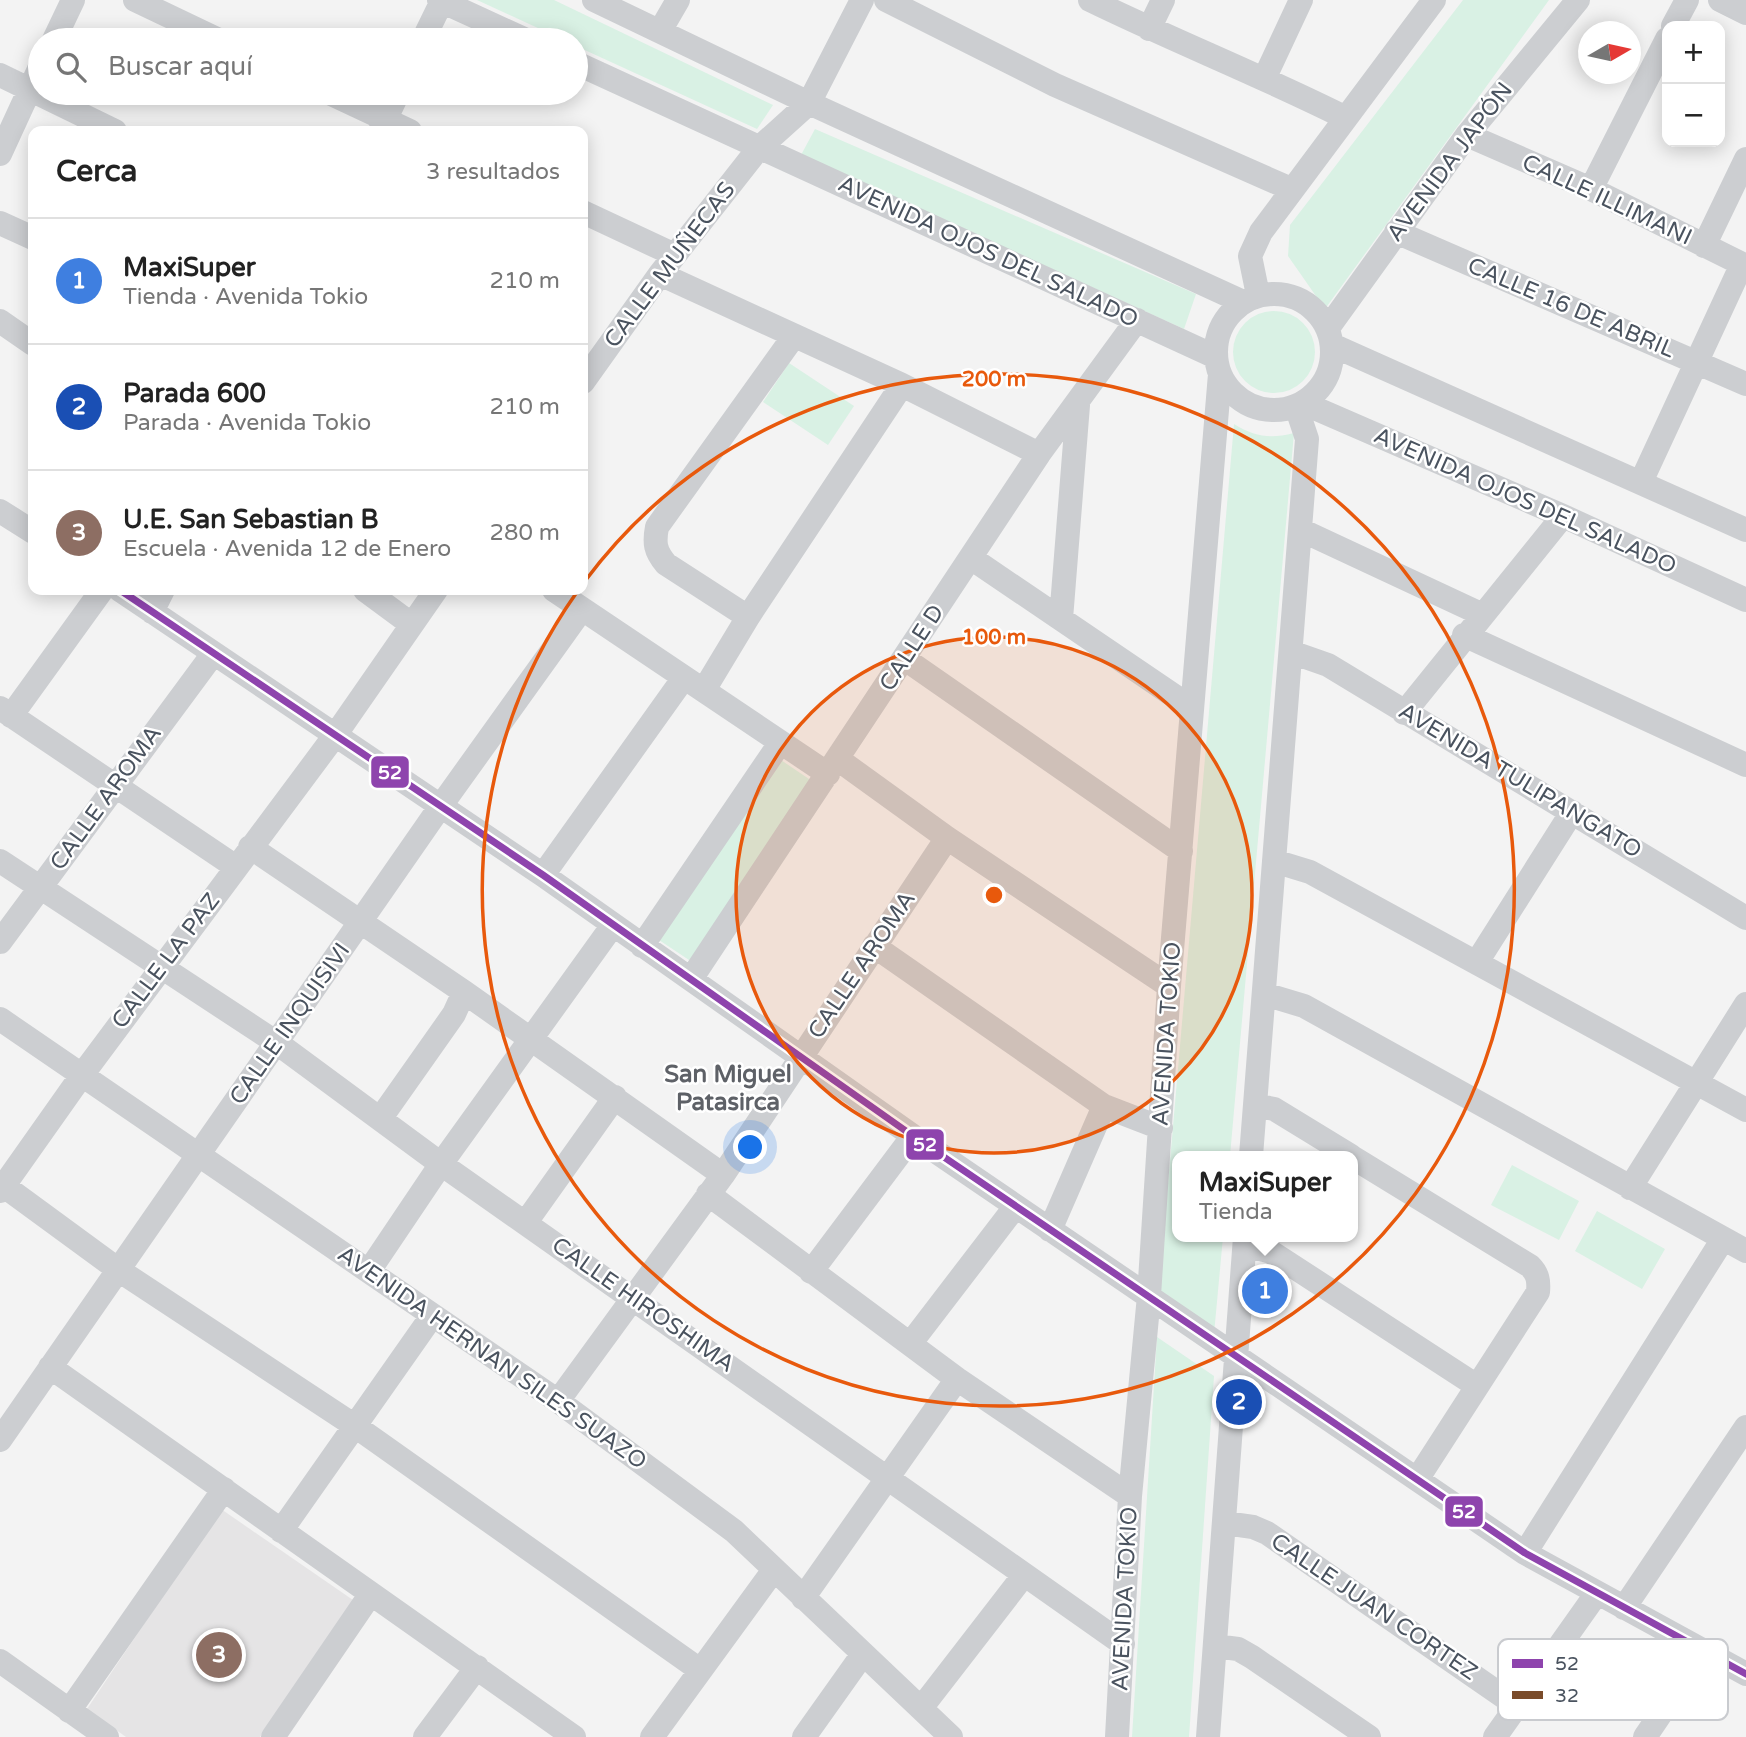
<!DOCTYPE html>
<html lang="es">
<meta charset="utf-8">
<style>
:root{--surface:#fff;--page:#f6f6f6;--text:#222;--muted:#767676;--line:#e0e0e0;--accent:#b45309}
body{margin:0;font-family:"Varela Round",sans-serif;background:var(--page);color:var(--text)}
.controls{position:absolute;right:21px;top:21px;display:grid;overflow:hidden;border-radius:14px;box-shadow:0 4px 18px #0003}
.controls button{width:63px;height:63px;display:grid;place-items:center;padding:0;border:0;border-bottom:2px solid var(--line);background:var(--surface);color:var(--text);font:35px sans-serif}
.compass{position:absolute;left:1578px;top:21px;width:63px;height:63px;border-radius:50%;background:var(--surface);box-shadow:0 4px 18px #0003;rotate:81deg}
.you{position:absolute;left:751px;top:1148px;width:24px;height:24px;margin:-18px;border:5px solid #fff;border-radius:50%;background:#1a73e8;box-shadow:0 0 0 10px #1a73e833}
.badge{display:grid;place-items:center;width:46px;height:46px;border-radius:50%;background:var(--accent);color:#fff;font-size:23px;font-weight:700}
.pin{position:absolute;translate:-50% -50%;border:4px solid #fff;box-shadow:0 2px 7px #0006}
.popup{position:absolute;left:1172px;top:1151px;width:186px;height:91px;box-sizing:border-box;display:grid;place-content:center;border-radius:14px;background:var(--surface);filter:drop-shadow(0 2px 5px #0005);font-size:23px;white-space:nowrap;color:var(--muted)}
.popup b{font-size:26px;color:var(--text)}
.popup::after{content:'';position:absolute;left:50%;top:100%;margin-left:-14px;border:14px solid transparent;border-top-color:var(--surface)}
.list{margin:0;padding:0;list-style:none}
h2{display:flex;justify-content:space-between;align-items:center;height:91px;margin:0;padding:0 28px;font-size:30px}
h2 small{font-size:23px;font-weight:400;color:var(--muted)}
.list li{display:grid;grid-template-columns:46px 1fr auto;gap:21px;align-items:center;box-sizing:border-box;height:126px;padding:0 28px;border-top:2px solid var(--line)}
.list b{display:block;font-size:26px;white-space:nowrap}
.list p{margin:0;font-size:23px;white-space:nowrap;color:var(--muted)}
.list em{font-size:23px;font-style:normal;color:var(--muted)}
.icon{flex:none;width:38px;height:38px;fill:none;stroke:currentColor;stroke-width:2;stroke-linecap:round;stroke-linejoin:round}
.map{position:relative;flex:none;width:1746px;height:1737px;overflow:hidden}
.search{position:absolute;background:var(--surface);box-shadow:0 4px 18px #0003;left:28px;top:28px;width:560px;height:77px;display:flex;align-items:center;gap:18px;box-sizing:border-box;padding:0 24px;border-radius:38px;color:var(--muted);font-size:26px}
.panel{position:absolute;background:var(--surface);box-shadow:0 4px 18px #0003;left:28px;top:126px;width:560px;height:469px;border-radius:14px}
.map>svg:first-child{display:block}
</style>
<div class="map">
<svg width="1746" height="1737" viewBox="0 0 1746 1737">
<rect width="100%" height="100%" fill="#f3f3f3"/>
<path fill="#e5e4e5" d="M 221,1509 L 353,1600 L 260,1737 L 126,1737 L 87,1709 Z"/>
<path fill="#d9f1e4" d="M 477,0 L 554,0 L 773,105 L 757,129 L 576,46 L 576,40 L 564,40 Z
M 1463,0 L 1549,0 L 1325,309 L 1288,256 L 1290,225 Z
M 815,129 L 1196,294 L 1184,329 L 801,155 Z
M1233 352a41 41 0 1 1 82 0a41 41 0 1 1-82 0Z
M 789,363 L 854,406 L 828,445 L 763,402 Z
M 1234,424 C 1255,437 1270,439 1294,433 L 1230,1156 L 1178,1156 L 1178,1237 L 1223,1237 L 1214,1334 L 1158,1299 Z
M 778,758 L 815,783 L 695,964 L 656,938 Z
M 1512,1165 L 1579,1201 L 1559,1240 L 1491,1205 Z
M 1597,1211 L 1665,1249 L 1642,1289 L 1575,1251 Z
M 1157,1337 L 1214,1376 L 1189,1737 L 1132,1737 Z"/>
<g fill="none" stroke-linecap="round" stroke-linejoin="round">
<path stroke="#ccced1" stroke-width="24" d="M 135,0 L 219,40
M 439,0 L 526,40
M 594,0 L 809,103 L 1243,302
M 886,0 L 1055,85 L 1291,189
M 1090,0 C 1174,41 1260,75 1344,117
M 1720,0 L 1746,13
M 1673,26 L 1687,0
M 1149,29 L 1163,0
M 660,31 L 678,0
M 54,40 L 73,0
M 423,40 L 442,1
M 576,63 L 1216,357
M 0,75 L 115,131
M 1265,77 L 1301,0
M 329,93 L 410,131
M 380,131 L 398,93
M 1467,135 L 1591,189 L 1746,266
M 0,154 L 40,67
M 1591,189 L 1667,39
M 583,212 L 675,255
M 0,223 L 33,238
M 1396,232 L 1746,384
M 1704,246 L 1746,159
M 660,274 L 902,385 L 1039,454
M1216 352a58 58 0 1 1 116 0a58 58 0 1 1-116 0Z
M 1258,295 L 1250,256 L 1261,232 L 1434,0
M 0,321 L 33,344
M 1328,328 L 1467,135 L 1578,0
M 1332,345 L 1746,530
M 583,382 L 660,274 L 759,148 L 809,103 L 862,0
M 1303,403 L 1563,516 L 1746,600
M 1641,482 L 1742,264
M 0,511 L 33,532
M 1301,530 L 1481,614
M 971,558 L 1192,708
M 120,590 L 543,875 L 913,1136 L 1525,1553 L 1746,1674
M 365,590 L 411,624
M 554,590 L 828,774
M 152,612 L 163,590
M 748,617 L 666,564 C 655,551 654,543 657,527 L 794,336
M 1061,619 L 1078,405
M 1464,635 L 1746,765
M 1291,652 L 1328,665 L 1746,918
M 905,659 L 1181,851
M 704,690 L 748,617 L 902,385
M 0,708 L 236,867
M 1404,713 L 1563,516
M 11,716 L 102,590
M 839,760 L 947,838 L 1169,986
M 250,847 L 464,992 L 723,1175
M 0,861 L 277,1043 L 441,1164 L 1123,1644
M 1274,861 L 1310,872 L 1746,1110
M 543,875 L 683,679
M 0,942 L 213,654
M 642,946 L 780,743
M 874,946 L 1104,1106 L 1161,1128
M 1477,962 L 1572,812
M 691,979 L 1039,454 L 1137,320
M 1264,994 L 1304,1006 L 1746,1251
M 0,1019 L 558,1401 L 734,1531 L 951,1737
M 1255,1105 L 1274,1109 L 1351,1156
M 380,1119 L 454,1014 L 464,992
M 1251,1156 L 1307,439 L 1296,406
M 1352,1157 L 1530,1266 C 1538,1274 1539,1281 1538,1292 L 1418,1478
M 0,1183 L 120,1271 L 355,1426 L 700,1670
M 1630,1188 L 1746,1004
M 0,1191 L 82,1075 L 336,734 L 436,590
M 708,1194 L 957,1379 L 1130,1496
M 526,1222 L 615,1097
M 1050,1230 L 1104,1106
M 1245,1245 L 1271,1252 L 1477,1386
M 369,1271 L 441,1164 L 613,925
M 811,1272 L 913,1136
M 910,1344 L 1015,1207
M 50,1367 L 574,1737
M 558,1401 L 723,1175 L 947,838
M 0,1440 L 440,807 L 582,609
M 1225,1523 L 1253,1527 L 1267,1533 L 1517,1706
M 281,1531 L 432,1316
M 1525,1553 L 1723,1239
M 803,1598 L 957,1379
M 1624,1608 L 1746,1427
M 1215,1646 L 1238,1649 L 1252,1657 L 1369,1737
M 0,1661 L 107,1737
M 922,1707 L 1024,1575
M 69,1711 L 224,1489
M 273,1737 L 370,1595
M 425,1737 L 477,1667
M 652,1737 L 773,1571
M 804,1737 L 863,1654
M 1117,1737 L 1130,1496 L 1149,1296 L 1169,986 L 1220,374
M 1208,1737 L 1245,1237
M 1495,1737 L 1597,1593
M 1645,1737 L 1704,1650"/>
<g stroke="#fff" stroke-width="12">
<path id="bus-1" d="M 120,590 L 543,875 L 913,1136 L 1525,1553 L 1746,1674"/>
</g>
<use href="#bus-1" stroke="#8e44ad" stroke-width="7"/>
</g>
<circle cx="994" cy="895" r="258" fill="#e8590c" fill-opacity=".12"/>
<g fill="none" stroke="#e8590c" stroke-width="3.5">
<circle cx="994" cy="895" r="258"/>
<path d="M585 581A516 516 0 1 1 577 592"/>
</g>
<g text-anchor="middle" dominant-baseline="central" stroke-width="5" stroke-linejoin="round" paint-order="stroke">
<g font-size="23" fill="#4a535f" stroke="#fff">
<text transform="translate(1450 162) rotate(-53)">AVENIDA JAPÓN</text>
<text transform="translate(1607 200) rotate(25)">CALLE ILLIMANI</text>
<text transform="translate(988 252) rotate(25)">AVENIDA OJOS DEL SALADO</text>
<text transform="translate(670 265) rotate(-53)">CALLE MUÑECAS</text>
<text transform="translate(1571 308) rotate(23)">CALLE 16 DE ABRIL</text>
<text transform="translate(1525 501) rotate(24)">AVENIDA OJOS DEL SALADO</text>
<text transform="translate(912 648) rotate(-57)">CALLE D</text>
<text transform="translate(1520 781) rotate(31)">AVENIDA TULIPANGATO</text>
<text transform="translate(106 798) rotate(-54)">CALLE AROMA</text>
<text transform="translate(166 961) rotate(-53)">CALLE LA PAZ</text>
<text transform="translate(862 965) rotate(-56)">CALLE AROMA</text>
<text transform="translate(290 1024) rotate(-55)">CALLE INQUISIVI</text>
<text transform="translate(1167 1034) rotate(-86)">AVENIDA TOKIO</text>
<text transform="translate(643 1305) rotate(35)">CALLE HIROSHIMA</text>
<text transform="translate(492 1358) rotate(35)">AVENIDA HERNAN SILES SUAZO</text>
<text transform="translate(1125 1599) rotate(-87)">AVENIDA TOKIO</text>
<text transform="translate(1374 1607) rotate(34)">CALLE JUAN CORTEZ</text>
</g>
<g font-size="24" font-weight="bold" fill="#5e6167" stroke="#fff">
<text x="728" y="1074">San Miguel<tspan x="728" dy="28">Patasirca</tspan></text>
</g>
</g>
<rect x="1498" y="1639" width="230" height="81" rx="10" fill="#fff" stroke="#c9cbcf" stroke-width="2"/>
<rect x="1512" y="1659" width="31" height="9" fill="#8e44ad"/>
<rect x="1512" y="1691" width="31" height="8" fill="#7a4b2a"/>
<g font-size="19" fill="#4a535f">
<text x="1555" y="1670">52</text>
<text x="1555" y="1702">32</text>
</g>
<circle cx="994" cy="895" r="10" fill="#e8590c" stroke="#fff" stroke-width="3.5"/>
<g font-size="21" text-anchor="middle" font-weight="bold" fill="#e8590c" stroke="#fff" stroke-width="5" stroke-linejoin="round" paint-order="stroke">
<text x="994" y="386">200 m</text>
<text x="994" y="644">100 m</text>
</g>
<g stroke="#fff" stroke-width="2.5">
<rect x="370" y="755" width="40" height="34" rx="7" fill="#8e44ad"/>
<rect x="905" y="1128" width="40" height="33" rx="7" fill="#8e44ad"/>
<rect x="1444" y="1495" width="40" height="33" rx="7" fill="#8e44ad"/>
</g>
<g font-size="19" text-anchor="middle" font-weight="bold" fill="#fff">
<text x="390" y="779">52</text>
<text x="925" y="1151">52</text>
<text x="1464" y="1518">52</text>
</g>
</svg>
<div class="controls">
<button>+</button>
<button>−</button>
</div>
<svg class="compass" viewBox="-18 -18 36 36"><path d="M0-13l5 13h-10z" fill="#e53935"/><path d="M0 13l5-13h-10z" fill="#767676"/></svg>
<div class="you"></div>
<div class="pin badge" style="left:1265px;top:1291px;background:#3f7fe0">1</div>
<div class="popup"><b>MaxiSuper</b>Tienda</div>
<div class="pin badge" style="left:1239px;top:1402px;background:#1a4fb4">2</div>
<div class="pin badge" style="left:219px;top:1655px;background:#8d6e63">3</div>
<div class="search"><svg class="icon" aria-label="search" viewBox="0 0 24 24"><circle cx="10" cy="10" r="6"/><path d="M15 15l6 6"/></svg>Buscar aquí</div>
<section class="panel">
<h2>Cerca<small>3 resultados</small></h2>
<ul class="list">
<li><span class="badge" style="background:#3f7fe0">1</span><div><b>MaxiSuper</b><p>Tienda · Avenida Tokio</p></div><em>210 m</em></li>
<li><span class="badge" style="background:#1a4fb4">2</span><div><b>Parada 600</b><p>Parada · Avenida Tokio</p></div><em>210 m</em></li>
<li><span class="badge" style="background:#8d6e63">3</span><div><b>U.E. San Sebastian B</b><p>Escuela · Avenida 12 de Enero</p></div><em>280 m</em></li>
</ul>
</section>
</div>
